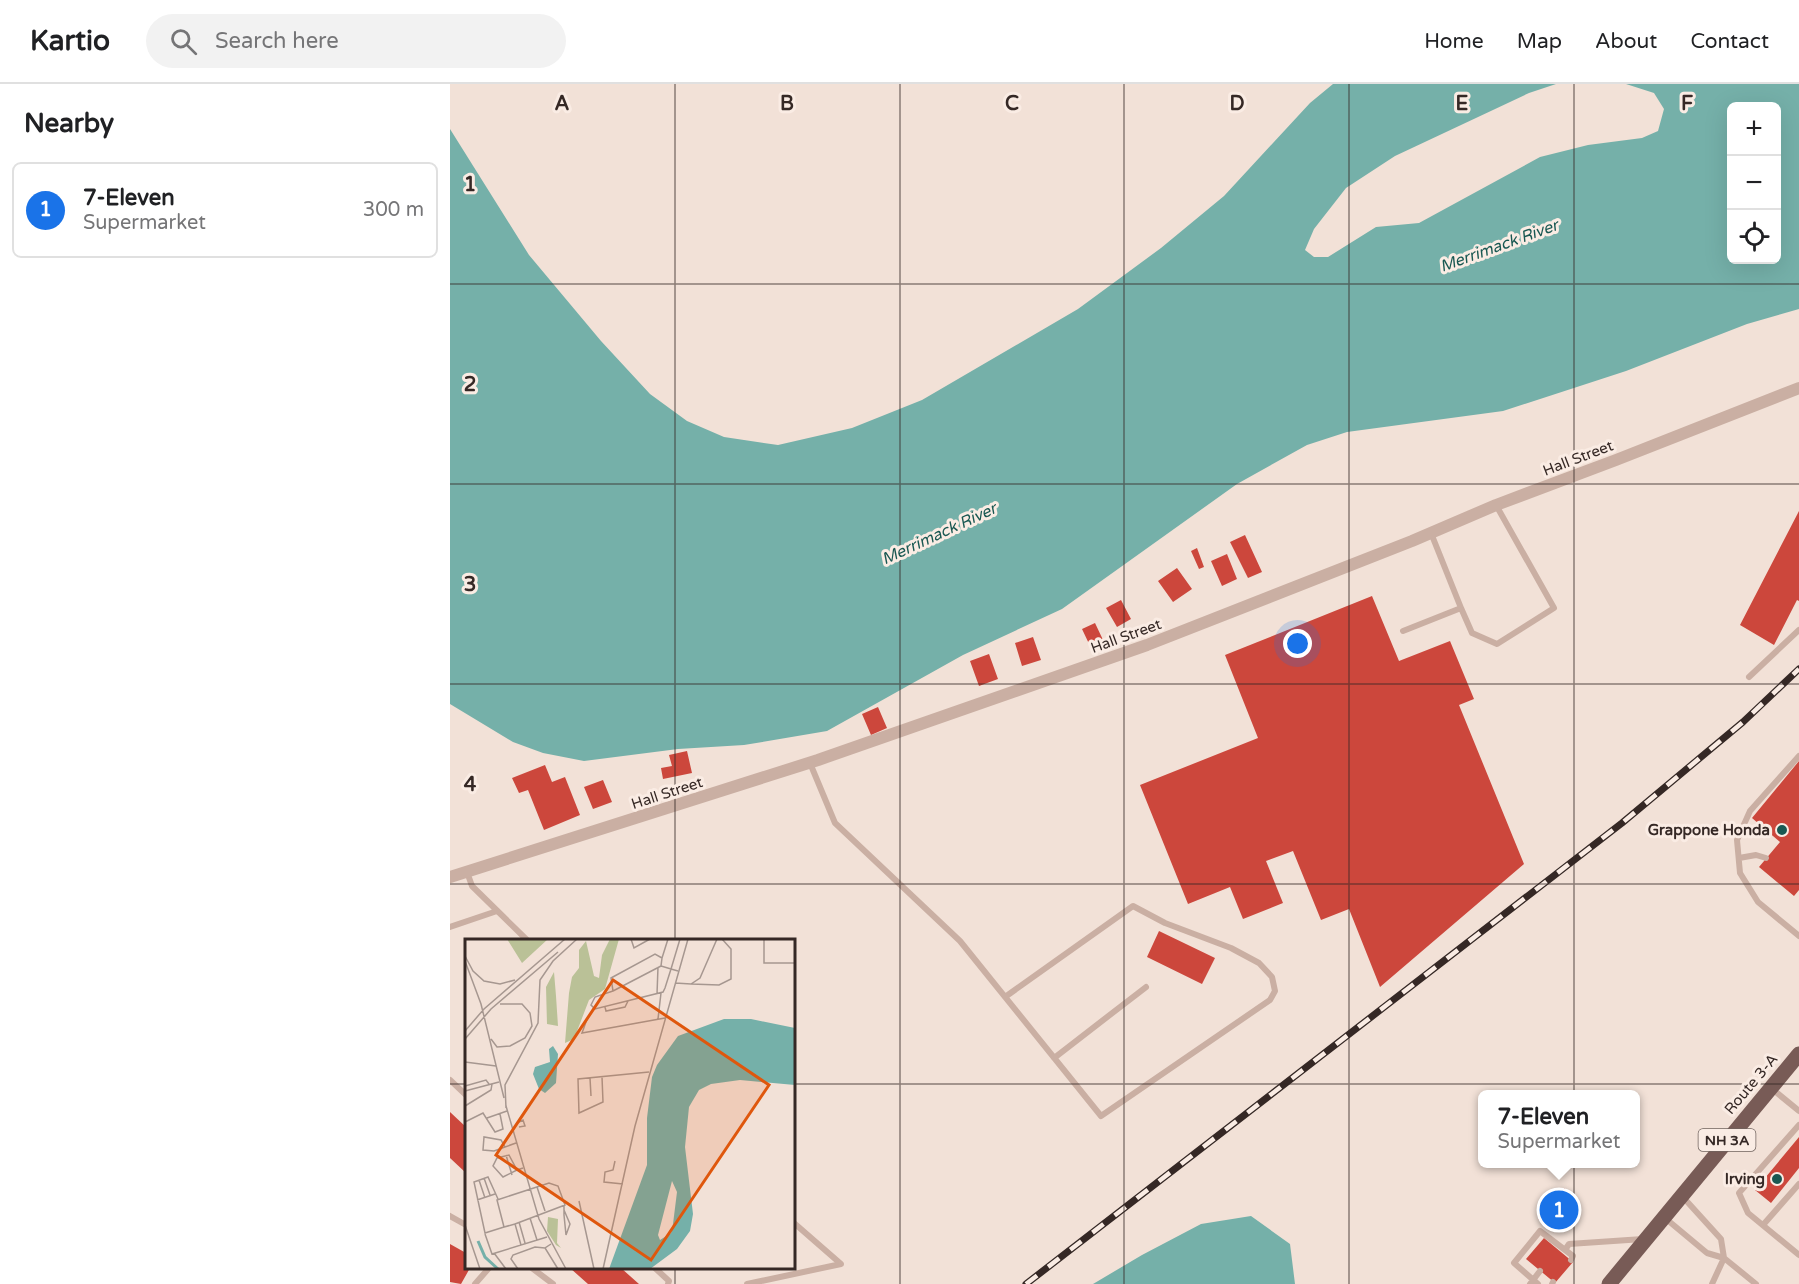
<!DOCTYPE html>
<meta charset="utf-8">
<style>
:root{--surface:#fff;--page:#f2f2f2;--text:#202124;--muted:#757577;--line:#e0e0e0;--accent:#1a73e8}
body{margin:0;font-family:"Varela Round",sans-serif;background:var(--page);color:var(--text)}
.controls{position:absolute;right:18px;top:18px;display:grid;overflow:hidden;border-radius:9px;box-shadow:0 6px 24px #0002}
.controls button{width:54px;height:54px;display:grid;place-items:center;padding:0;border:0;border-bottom:2px solid var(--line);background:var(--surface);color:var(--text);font:30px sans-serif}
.you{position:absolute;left:848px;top:560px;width:21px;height:21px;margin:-15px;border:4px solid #fff;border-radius:50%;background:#1a73e8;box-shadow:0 0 0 9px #1a73e833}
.badge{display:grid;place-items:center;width:39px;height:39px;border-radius:50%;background:var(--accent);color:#fff;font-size:20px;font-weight:700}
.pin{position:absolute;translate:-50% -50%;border:3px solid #fff;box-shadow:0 2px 6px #0006}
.popup{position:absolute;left:1028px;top:1006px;width:162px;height:78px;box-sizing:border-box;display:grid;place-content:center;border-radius:9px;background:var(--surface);filter:drop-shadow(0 2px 4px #0005);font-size:20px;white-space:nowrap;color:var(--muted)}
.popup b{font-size:22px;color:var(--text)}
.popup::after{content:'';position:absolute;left:50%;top:100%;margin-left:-12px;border:12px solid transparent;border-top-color:var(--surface)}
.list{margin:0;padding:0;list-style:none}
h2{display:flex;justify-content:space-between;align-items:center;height:78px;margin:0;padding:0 24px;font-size:26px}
h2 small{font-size:20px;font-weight:400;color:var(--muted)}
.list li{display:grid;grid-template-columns:39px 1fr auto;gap:18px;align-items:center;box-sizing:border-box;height:96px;margin:0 12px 12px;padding:0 12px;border:2px solid var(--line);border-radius:9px}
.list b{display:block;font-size:22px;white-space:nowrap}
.list p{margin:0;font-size:20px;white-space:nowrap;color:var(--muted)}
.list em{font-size:20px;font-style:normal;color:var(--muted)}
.icon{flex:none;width:33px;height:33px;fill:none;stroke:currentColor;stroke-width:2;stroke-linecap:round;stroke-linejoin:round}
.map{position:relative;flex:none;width:1349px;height:1200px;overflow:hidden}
header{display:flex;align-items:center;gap:36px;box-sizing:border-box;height:84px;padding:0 30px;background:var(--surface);border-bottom:2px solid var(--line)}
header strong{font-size:28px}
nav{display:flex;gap:33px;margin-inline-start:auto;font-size:21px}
.search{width:420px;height:54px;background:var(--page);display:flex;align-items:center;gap:15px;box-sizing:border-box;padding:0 21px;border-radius:33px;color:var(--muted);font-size:22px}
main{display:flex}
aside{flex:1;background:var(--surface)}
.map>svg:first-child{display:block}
</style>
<header>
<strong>Kartio</strong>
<div class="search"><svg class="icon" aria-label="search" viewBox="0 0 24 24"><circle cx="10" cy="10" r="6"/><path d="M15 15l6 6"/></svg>Search here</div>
<nav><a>Home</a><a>Map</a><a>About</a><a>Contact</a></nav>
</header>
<main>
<aside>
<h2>Nearby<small></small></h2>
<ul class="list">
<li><span class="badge">1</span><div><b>7-Eleven</b><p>Supermarket</p></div><em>300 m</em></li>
</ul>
</aside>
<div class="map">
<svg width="1349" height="1200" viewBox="0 0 1349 1200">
<rect width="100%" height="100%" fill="#f2e1d7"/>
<path fill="#75b0a9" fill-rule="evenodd" d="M 883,0 L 1106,0 L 1079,9 L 945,72 L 896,104 L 864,145 L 855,166 L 864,173 L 878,173 L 926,143 L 969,139 L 1090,73 L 1138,61 L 1192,54 L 1208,47 L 1214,25 L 1204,9 L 1176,0 L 1349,0 L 1349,225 L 1297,240 L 1176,287 L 1053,327 L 897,348 L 857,361 L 787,400 L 612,525 L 513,571 L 377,647 L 294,661 L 228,665 L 134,677 L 93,669 L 63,658 L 0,620 L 0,45 L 79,171 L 151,257 L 200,310 L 237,337 L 274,353 L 328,361 L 402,344 L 472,316 L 628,225 L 711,164 L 774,112 L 860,19 ZM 1282,22 L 1326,22 L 1326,176 L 1282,176 Z
M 801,1132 L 840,1160 L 845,1200 L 643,1200 L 692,1171 L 751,1140 Z"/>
<path fill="#cc473c" d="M 1349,427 L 1349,517 L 1347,516 L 1324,561 L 1290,541 Z
M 795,451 L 812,488 L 798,494 L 780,458 Z
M 747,464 L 754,483 L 749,485 L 741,467 Z
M 777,470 L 787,495 L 772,502 L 761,477 Z
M 727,484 L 742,505 L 723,518 L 708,497 Z
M 922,512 L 949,577 L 1000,557 L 1024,615 L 1009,621 L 1074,780 L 930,903 L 899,825 L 871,836 L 843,767 L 816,777 L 833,819 L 793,835 L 780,803 L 738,820 L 690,701 L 808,654 L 775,571 Z
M 671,516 L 681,535 L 667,543 L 656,524 Z
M 645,539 L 654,558 L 641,564 L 632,545 Z
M 583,553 L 591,576 L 572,582 L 565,559 Z
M 539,570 L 548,595 L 529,602 L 520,577 Z
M 428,623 L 437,644 L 421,651 L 412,630 Z
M 237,667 L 242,689 L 213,695 L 211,684 L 222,682 L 219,671 Z
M 1349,677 L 1349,806 L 1344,812 L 1309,783 L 1330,758 L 1302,734 Z
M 95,681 L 102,698 L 115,693 L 130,731 L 94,746 L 78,706 L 69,709 L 62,694 Z
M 153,696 L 162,718 L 143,725 L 134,703 Z
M 709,847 L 765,874 L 752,900 L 697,873 Z
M 0,1028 L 16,1043 L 16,1089 L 0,1074 Z
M 1349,1053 L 1349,1084 L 1321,1119 L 1305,1106 Z
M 1114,1104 L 1129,1116 L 1103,1147 L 1088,1135 Z
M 1094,1154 L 1123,1178 L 1105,1199 L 1076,1175 Z
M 0,1160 L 16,1169 L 16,1184 L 20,1184 L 11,1200 L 0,1198 Z
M 120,1184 L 171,1184 L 189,1200 L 138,1200 Z"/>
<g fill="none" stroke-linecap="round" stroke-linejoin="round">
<path stroke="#caafa3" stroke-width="6" d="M 981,449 L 1011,524
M 953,547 L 1011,524 L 1022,549 L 1047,560 L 1104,524 L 1046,421
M 1299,593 L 1349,546
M 1349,672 L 1300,727 L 1287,756 L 1290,789 L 1308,818 L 1349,852
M 360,679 L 385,739 L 510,857 L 651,1032 L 820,916 L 825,907 L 822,893 L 809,879 L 781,864 L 715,839 L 683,822 L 555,913
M 1289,774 L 1306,771 L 1316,774
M 17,788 L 22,802 L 77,856
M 0,843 L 47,827
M 604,974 L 696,903
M 0,996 L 16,1011
M 1321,1004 L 1349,1027
M 1349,1041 L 1289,1109 L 1298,1129 L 1349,1171
M 1232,1112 L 1271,1155 L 1274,1174 L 1262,1200
M 0,1132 L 16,1141
M 1215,1134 L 1257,1169 L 1274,1174 L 1306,1200
M 1313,1141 L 1349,1100
M 1115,1166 L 1119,1160 L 1193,1155
M 82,1184 L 103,1200
M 205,1184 L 219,1197 L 218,1200
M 25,1200 L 39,1184
M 297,1200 L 391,1180 L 344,1139
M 1080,1200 L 1090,1187
M 1088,1200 L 1064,1179 L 1090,1147 L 1123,1172 L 1121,1176
M 1102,1200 L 1103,1198"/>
<path stroke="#caafa3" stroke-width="12" d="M 0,793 L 368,676 L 697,561 L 962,457 L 1046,421 L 1166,376 L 1349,304"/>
<path stroke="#785b56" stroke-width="15" d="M 1159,1200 L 1349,970"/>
<g stroke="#352825" stroke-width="7">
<path id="rail" d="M 576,1200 L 1172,739 L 1293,638 L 1349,585"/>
</g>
<use href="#rail" stroke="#faece4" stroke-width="4.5" stroke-dasharray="14" stroke-linecap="butt"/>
</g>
<path fill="none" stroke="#352825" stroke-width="1.5" stroke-opacity="0.55" d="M 225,0 L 225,856M 450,0 L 450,1200M 674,0 L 674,1200M 899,0 L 899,1200M 1124,0 L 1124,1200M 0,200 L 1349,200M 0,400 L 1349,400M 0,600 L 1349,600M 0,800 L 1349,800M 0,1000 L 16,1000M 344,1000 L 1349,1000M 225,1184 L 225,1200"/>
<g fill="#195852" stroke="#faece4" stroke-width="2">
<circle cx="1332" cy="746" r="6"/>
<circle cx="1327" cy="1095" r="6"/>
</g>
<g text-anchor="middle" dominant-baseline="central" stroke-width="6" stroke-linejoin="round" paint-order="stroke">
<rect fill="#faece4" stroke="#70635e" stroke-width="1.5" x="1248.5" y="1045" width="57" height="22" rx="4.5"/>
<g font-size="14" font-weight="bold" fill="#352825">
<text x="1277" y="1056">NH 3A</text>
</g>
<g font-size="15" fill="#352825" stroke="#faece4">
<text transform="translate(1128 374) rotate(-21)">Hall Street</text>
<text transform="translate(676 552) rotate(-20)">Hall Street</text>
<text transform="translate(217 709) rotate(-18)">Hall Street</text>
<text transform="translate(1301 1000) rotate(-50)">Route 3-A</text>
</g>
<g font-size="15" font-weight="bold" fill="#352825" stroke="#faece4" text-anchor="end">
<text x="1320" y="746">Grappone Honda</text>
<text x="1315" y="1095">Irving</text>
</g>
<g font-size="16" font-style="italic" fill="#195852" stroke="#faece4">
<text transform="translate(1049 162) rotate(-20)">Merrimack River</text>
<text transform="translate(489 450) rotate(-25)">Merrimack River</text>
</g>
</g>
<g transform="translate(15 855)">
<rect width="330" height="330" fill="#f2e1d7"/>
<path d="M 42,0 L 83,0 L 57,24 ZM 145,0 L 154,0 L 140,50 L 124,61 L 109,100 L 100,104 L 104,54 L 107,38 L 114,29 L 114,11 L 121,2 L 129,37 L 134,39 L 137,16 ZM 89,33 L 91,57 L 93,87 L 82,85 L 81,48 ZM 83,278 L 93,280 L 92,304 L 96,309 L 91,306 L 82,292 Z" fill="#bac197"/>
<path d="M 259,80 L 286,80 L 330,89 L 330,146 L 275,141 L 246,145 L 234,151 L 224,168 L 220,208 L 228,275 L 225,292 L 212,310 L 185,330 L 144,330 L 182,226 L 182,179 L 187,138 L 192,126 L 213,97 ZM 207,242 L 212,253 L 208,285 L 206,294 L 195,301 L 193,296 ZM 88,107 L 93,115 L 91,144 L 80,154 L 74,150 L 68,135 L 70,128 L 85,123 L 84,110 Z" fill="#75b0a9" fill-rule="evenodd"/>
<path fill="none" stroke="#75b0a9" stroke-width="3" d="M 13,302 L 20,318 L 33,330"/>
<path fill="none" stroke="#a69790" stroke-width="1.5" d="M 166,0 L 169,9 L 185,0M 299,0 L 299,24 L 330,24M 0,17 L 8,32 L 19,42 L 35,45 L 50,41M 197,19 L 203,0M 0,22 L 16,65 L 39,159M 213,32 L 206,30 L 196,27 L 197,19 L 190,15 L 146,39 L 148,52 L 130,58 L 126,66 L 130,70 L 198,53 L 200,49 L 206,30 L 215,0M 210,44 L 226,45 L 235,39 L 252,0M 226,45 L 254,46 L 266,40 L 266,10 L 257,0M 148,52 L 196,27M 192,55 L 193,28M 140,68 L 141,72 L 160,68 L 163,62M 122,80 L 117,94 L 200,79M 193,80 L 196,54M 0,92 L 19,70 L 100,0M 0,100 L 26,70 L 93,13M 26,100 L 32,108 L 45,107 L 60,99 L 67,87 L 65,74 L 57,65 L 35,65M 0,123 L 31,127M 137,138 L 138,163 L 114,174 L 113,140 L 184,133M 125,139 L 126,157M 0,147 L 21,141 L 24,145M 0,152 L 34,143M 0,167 L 26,151 L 27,145M 41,167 L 74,280 L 101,330M 41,169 L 40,146 L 73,84 L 75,41 L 88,22 L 112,0M 22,179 L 42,172M 0,183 L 18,174 L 30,193 L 38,190 L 35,175M 52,184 L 58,181 L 60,187 L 54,188M 40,208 L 36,201 L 19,198 L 18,211 L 29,212 L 51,204M 41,216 L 47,236M 150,222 L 148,231 L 140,233 L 139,243 L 158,245M 52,231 L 38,238 L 28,227 L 32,219 L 44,216 L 52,231 L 58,229M 19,239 L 25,256M 14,241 L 20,259M 72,248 L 80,272M 33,260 L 23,238 L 9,243 L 20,294 L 39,288M 12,261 L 30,255M 114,262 L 129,330M 99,271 L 105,285 L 101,296 L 99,276 L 99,266M 65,279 L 72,301M 54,283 L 60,304M 50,285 L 39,288 L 32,261 L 84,244 L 93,247 L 100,266 L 50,285 L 56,306M 0,286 L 15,330M 20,295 L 27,315 L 82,298M 86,305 L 80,309 L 93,330M 29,314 L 41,330M 53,330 L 46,320 L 48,316 L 70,308 L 80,309M 138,330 L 170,187 L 223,0"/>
<path fill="#df570d" fill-opacity="0.15" stroke="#df570d" stroke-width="3" d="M 148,41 L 304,146 L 186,321 L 31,216 Z"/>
<rect width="330" height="330" fill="none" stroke="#352825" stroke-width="3"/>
</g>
<g font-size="20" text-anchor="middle" font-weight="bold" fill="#352825" stroke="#faece4" stroke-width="6" stroke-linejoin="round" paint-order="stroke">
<text x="112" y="26">A</text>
<text x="337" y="26">B</text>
<text x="562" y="26">C</text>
<text x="787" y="26">D</text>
<text x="1012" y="26">E</text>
<text x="1237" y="26">F</text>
<text x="20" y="107">1</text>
<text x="20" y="307">2</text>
<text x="20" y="507">3</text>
<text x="20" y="707">4</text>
</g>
</svg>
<div class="controls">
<button>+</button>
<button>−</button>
<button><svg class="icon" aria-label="locate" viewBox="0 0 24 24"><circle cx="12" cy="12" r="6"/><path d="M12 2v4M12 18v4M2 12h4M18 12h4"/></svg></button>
</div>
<div class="you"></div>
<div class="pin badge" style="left:1109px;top:1126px">1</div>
<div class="popup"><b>7-Eleven</b>Supermarket</div>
</div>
</main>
